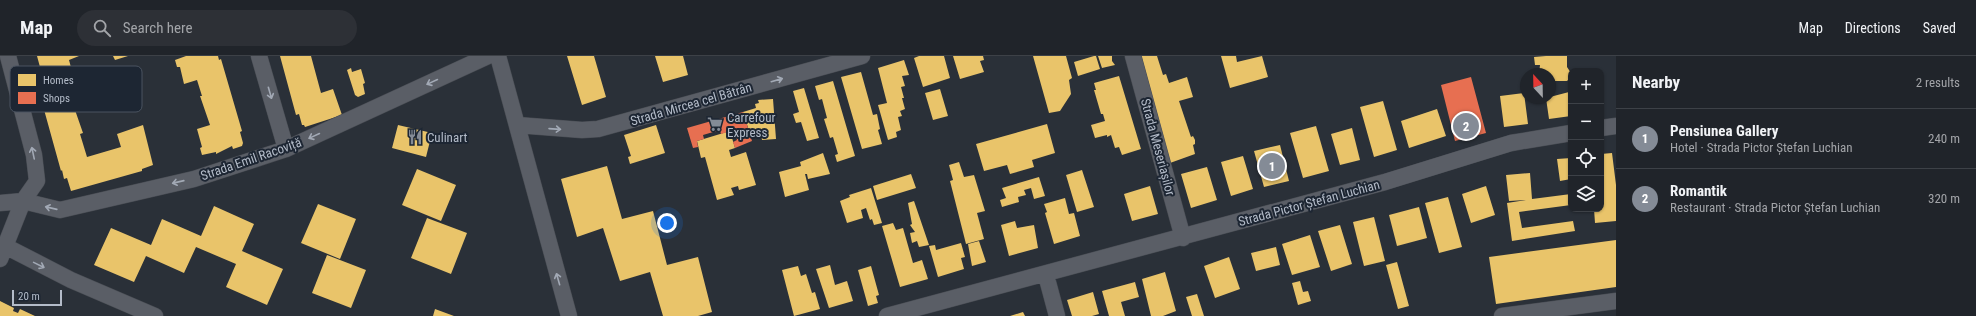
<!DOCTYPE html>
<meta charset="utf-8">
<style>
:root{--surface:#20242a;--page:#2d3036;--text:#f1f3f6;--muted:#a2a4a8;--line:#3d4147;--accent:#848b96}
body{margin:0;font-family:"Roboto Condensed",sans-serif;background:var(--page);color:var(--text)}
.controls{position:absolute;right:12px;top:12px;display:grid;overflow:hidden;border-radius:8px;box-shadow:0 1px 3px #0004}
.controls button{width:36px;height:36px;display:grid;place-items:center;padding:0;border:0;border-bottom:1px solid var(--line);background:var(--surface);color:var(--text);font:20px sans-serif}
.compass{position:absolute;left:1520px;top:12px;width:36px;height:36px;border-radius:50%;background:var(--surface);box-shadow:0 1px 3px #0004;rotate:338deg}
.scale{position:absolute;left:12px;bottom:10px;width:50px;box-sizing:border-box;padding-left:4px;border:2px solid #b4bcc9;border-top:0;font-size:11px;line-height:14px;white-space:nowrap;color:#b4bcc9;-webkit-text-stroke:3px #1d2633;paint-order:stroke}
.you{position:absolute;left:667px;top:167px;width:14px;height:14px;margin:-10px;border:3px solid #fff;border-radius:50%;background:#1a73e8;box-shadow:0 0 0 6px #1a73e833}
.badge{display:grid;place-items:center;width:26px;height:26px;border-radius:50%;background:var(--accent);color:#fff;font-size:13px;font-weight:700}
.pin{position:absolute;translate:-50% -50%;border:2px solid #fff;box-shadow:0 1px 4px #0006}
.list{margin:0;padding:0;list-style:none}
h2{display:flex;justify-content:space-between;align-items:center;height:52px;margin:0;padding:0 16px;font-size:17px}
h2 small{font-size:13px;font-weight:400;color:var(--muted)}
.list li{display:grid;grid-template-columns:26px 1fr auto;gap:12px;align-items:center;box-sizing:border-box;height:60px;padding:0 16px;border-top:1px solid var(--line)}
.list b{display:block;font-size:15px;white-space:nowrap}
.list p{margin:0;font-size:13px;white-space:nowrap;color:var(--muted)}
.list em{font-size:13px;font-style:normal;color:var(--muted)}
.icon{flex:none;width:22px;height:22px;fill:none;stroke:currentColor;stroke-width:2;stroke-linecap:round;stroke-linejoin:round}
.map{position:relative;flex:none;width:1616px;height:260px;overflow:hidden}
header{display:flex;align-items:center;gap:24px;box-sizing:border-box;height:56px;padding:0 20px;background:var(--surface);border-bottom:1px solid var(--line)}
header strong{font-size:19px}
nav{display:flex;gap:22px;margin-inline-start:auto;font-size:14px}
.search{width:280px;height:36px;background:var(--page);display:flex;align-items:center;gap:10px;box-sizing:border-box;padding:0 14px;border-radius:22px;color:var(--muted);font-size:15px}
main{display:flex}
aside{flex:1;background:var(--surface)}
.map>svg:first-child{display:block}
</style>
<header>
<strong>Map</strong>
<div class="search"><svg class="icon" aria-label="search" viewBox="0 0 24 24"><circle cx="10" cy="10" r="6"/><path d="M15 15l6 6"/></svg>Search here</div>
<nav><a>Map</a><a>Directions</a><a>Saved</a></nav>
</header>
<main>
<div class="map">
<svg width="1616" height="260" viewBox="0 0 1616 260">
<rect width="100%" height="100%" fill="#2a3038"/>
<path fill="#e9c46a" d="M 37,0 L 79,0 L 69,4 L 82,52 L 75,54 L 83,77 L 80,78 L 87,101 L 121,91 L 117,78 L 143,69 L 153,109 L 142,113 L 142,115 L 71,135 L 67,122 L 64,123 L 62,114 L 61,115 L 43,50 L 50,48 Z
M 113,0 L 128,0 L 115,4 Z
M 186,0 L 218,0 L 219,4 L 221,3 L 242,75 L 240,76 L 243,87 L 242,90 L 233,93 L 232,90 L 216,98 L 216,96 L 202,99 L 200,92 L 202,91 L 197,73 L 210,69 L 200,40 L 202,40 L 197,24 L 184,28 L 180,11 L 177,11 L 175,4 Z
M 280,0 L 311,0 L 321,37 L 333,33 L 342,59 L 305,71 L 304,69 L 302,69 L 299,58 L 296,59 Z
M 567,0 L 594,0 L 606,41 L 582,49 Z
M 655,0 L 683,0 L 688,19 L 663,26 Z
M 919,0 L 944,0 L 950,22 L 923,31 L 914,2 Z
M 953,0 L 983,0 L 984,4 L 980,5 L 984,16 L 960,23 Z
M 1033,0 L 1066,0 L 1072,22 L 1069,24 L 1071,38 L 1060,55 L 1049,57 Z
M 1094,0 L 1096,0 L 1100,13 L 1078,20 L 1074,6 Z
M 1098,0 L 1112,0 L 1112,5 L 1115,9 L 1102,12 Z
M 1138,0 L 1157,0 L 1163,19 L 1166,18 L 1169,27 L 1187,21 L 1193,41 L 1179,45 L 1191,81 L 1193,80 L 1195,84 L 1195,88 L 1193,89 L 1195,98 L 1170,107 Z
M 1221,0 L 1236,0 L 1237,6 L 1262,0 L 1268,21 L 1230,32 Z
M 1546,0 L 1567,0 L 1567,11 L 1571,17 L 1571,21 L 1567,25 L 1550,25 L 1550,18 L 1539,18 L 1540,9 L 1535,9 L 1534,1 Z
M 904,4 L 909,19 L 902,20 L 905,30 L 901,31 L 904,42 L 902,42 L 905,53 L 900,55 L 902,60 L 898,61 L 901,74 L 896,76 L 897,81 L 888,84 L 878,49 L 887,47 L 878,12 Z
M 351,12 L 352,16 L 361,13 L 365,27 L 363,28 L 365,38 L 358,41 L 355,39 L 347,14 Z
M 861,16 L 873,59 L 877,58 L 880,73 L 878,74 L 882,88 L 862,93 L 841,21 Z
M 1119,20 L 1141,93 L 1122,99 L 1119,91 L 1115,92 L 1111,79 L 1107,81 L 1107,79 L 1095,82 L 1091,69 L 1105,65 L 1103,58 L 1101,58 L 1094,34 L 1096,34 L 1094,27 Z
M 833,25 L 855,100 L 837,106 L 835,99 L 838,98 L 833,81 L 830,82 L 824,63 L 827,62 L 822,43 L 819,44 L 815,30 Z
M 1568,31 L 1571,31 L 1571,60 L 1549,63 L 1546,42 L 1569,36 Z
M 804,32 L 819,82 L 807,85 L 801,66 L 796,67 L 793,58 L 799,56 L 793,35 Z
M 940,33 L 948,60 L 933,64 L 925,37 Z
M 1524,37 L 1528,68 L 1504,71 L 1500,40 Z
M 1601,42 L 1604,48 L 1601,56 Z
M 773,43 L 776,83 L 762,84 L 761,77 L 750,78 L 743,56 L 756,52 L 755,48 L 759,47 L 758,44 Z
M 1383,45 L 1397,94 L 1374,101 L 1360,51 Z
M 1437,53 L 1446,80 L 1409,92 L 1401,65 Z
M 1047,68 L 1055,97 L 1032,104 L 1034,111 L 1010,118 L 1007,109 L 984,115 L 976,88 Z
M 398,69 L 432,77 L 426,101 L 392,92 Z
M 656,69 L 665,97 L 630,108 L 628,101 L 631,100 L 624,79 Z
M 1316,70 L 1329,115 L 1303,122 L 1290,77 Z
M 1352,72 L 1360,104 L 1340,109 L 1331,78 Z
M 730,75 L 735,92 L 729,94 L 731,101 L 746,96 L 756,129 L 739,134 L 738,130 L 731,132 L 734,139 L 717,144 L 705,101 L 701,102 L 697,85 Z
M 1280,89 L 1289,125 L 1264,131 L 1254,95 Z
M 823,97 L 830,118 L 808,123 L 807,118 L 805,118 L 809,134 L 785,141 L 779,116 L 801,110 L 800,106 Z
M 1612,97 L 1616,129 L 1616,165 L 1595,167 L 1594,153 L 1601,153 L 1601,98 Z
M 1243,100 L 1253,133 L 1231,140 L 1221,106 Z
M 1571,102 L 1571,123 L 1560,125 L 1557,103 Z
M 959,106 L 964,121 L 974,119 L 985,155 L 977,157 L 984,183 L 966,188 L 950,125 L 953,124 L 949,109 Z
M 607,110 L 622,163 L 653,155 L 667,209 L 698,201 L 712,256 L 698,260 L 663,260 L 650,216 L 620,225 L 603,172 L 577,181 L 561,123 Z
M 1207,111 L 1217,144 L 1191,152 L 1181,118 Z
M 417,113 L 456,129 L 441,165 L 402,149 Z
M 1082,114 L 1094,151 L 1077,156 L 1066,119 Z
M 1530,117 L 1532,143 L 1571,138 L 1571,149 L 1519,156 L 1522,172 L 1573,165 L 1575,175 L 1512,185 L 1507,147 L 1526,144 L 1509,145 L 1506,119 Z
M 911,118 L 916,132 L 877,144 L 873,130 Z
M 1039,121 L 1045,140 L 1034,143 L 1031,132 L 1024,134 L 1026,139 L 1018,141 L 1019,146 L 1002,151 L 1000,144 L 1006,142 L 1002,132 Z
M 1150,130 L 1158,158 L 1132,165 L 1124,138 Z
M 1486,130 L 1495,159 L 1471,167 L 1462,138 Z
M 871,132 L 882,167 L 874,169 L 872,163 L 870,164 L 866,152 L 861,154 L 863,162 L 847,167 L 840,145 L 850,141 L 849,139 Z
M 1448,141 L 1462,191 L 1439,197 L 1425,147 Z
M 1065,142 L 1069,158 L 1074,157 L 1080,180 L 1054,188 L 1045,157 L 1047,156 L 1044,148 Z
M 914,145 L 929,189 L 919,191 L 917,185 L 912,187 L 910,177 L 915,176 L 910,169 L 912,168 L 908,147 Z
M 318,148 L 356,163 L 340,203 L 301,187 Z
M 214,150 L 254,168 L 242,195 L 283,213 L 267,249 L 226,231 L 236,208 L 196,191 L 184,217 L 146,200 L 134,226 L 94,209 L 111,172 L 151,189 L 162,163 L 201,180 Z
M 1419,151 L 1427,182 L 1397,190 L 1389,159 Z
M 1374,161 L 1385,205 L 1364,210 L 1353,166 Z
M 427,162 L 467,177 L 451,218 L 411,202 Z
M 1015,165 L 1017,172 L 1034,169 L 1038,192 L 1009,200 L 1001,169 Z
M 893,167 L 896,174 L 903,172 L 913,207 L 922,204 L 928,223 L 900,231 L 882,170 Z
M 1340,169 L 1352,208 L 1331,215 L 1318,175 Z
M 1310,179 L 1320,211 L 1292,219 L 1282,188 Z
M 1616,184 L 1616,231 L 1496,248 L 1489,201 Z
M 979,185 L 986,206 L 972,210 L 968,188 Z
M 961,187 L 965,201 L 961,202 L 964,213 L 938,221 L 929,190 L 935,189 L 936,194 Z
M 1276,191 L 1280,209 L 1256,215 L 1251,197 Z
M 327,199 L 366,214 L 351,252 L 312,237 Z
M 1229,201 L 1240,233 L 1215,242 L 1204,210 Z
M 1397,206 L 1409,250 L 1398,253 L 1386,209 Z
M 830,209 L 835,229 L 847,225 L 853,245 L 829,252 L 816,213 Z
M 798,210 L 801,220 L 806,218 L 812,237 L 815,236 L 820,253 L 794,260 L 782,214 Z
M 871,210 L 879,239 L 876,240 L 878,247 L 868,250 L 858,214 Z
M 1165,216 L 1176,255 L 1163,260 L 1151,260 L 1142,223 Z
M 1300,225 L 1303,236 L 1308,235 L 1311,245 L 1298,249 L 1292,227 Z
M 1135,226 L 1139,241 L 1121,246 L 1125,260 L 1109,260 L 1102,235 Z
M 1093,236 L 1099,258 L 1092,260 L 1072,260 L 1067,244 Z
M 1197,238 L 1204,260 L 1192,260 L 1186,241 Z
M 0,245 L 14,252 L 13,255 L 18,257 L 20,253 L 35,260 L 0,260 Z
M 435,253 L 454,260 L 433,260 Z
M 1023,256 L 1025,260 L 1010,260 Z"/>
<path fill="#e76f51" d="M 1471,21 L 1486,77 L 1455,85 L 1441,29 Z
M 743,56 L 752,85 L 735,92 L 733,86 L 737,84 L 734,74 L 721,78 L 720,74 L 703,79 L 704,83 L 697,85 L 698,91 L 693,92 L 687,72 Z"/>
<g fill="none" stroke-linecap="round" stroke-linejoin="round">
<g stroke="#484c53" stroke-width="17">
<path id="minor" d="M 259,0 L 286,93
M 498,0 L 569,260
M 1133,0 L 1183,182
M 517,69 L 582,74 L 598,73 L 862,0
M 1601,72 L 1616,70
M 0,147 L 23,145 L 60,154 L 194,123 L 286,93 L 488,0
M 5,190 L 71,224 L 155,260
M 0,203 L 23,145 L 37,125 L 34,99 L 8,0
M 1046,219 L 1057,260
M 887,260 L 1385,126 L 1511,87 L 1571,77
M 1502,260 L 1616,245"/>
</g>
<use href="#minor" stroke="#5a5e66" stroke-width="16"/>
</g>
<defs><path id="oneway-shaft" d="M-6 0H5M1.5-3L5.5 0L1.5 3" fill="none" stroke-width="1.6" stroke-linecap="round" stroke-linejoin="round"/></defs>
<g stroke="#a2a9b5">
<use href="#oneway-shaft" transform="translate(777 24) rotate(-16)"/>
<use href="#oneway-shaft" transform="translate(432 26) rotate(155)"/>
<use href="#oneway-shaft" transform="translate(270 37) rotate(74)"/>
<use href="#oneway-shaft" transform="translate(555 73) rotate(4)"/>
<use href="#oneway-shaft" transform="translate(314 80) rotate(155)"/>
<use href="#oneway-shaft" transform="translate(33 97) rotate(-102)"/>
<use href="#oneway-shaft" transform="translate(178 126) rotate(167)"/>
<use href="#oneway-shaft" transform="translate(51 152) rotate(-167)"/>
<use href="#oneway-shaft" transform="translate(39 209) rotate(26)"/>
<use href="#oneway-shaft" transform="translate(558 223) rotate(-106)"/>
</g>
<defs>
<g id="supermarket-bare" transform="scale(1.2)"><path d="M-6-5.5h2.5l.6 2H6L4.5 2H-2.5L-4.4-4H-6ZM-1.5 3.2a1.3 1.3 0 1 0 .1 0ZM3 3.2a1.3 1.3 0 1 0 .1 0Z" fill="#848b96" stroke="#1d2633" stroke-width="2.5" paint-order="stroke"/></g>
<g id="restaurant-bare" transform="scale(1.2)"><path d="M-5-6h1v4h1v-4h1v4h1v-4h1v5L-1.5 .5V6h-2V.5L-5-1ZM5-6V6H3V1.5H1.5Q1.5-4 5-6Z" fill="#848b96" stroke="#1d2633" stroke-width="2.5" paint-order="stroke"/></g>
</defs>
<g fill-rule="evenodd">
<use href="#supermarket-bare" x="715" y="68"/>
<use href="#restaurant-bare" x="415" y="81"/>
</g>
<g text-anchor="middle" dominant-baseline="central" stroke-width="4" stroke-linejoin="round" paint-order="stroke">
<g font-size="13" fill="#b4bcc9" stroke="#1d2633">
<text transform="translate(691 48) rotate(-16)">Strada Mircea cel Bătrân</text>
<text transform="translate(1158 91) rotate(75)">Strada Meseriașilor</text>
<text transform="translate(251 103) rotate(-19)">Strada Emil Racoviță</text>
<text transform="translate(1309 147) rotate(-15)">Strada Pictor Ștefan Luchian</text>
</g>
<g font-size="13" fill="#b4bcc9" stroke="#1d2633" text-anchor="start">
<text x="727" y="61">Carrefour<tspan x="727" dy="15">Express</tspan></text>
<text x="427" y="81">Culinart</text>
</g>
</g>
<rect x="10" y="10" width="132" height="46" rx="6" fill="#1d2633" stroke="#4a5360" stroke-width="1"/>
<rect x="18" y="18" width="18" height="12" fill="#e9c46a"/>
<rect x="18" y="36" width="18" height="12" fill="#e76f51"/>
<g font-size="11" fill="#b4bcc9">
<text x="43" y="28">Homes</text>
<text x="43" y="46">Shops</text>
</g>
</svg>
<div class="controls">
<button>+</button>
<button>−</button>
<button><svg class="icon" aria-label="locate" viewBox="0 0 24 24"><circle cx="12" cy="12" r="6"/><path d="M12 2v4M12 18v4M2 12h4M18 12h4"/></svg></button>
<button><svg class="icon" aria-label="layers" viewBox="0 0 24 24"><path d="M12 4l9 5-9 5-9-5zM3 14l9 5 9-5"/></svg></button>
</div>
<svg class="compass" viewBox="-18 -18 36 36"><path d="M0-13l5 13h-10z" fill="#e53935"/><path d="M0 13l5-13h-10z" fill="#a2a4a8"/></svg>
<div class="scale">20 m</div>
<div class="you"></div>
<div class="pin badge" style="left:1272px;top:110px">1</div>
<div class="pin badge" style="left:1466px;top:70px">2</div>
</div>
<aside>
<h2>Nearby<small>2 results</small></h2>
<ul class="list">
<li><span class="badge">1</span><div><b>Pensiunea Gallery</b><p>Hotel · Strada Pictor Ștefan Luchian</p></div><em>240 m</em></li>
<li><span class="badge">2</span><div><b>Romantik</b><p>Restaurant · Strada Pictor Ștefan Luchian</p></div><em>320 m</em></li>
</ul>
</aside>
</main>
